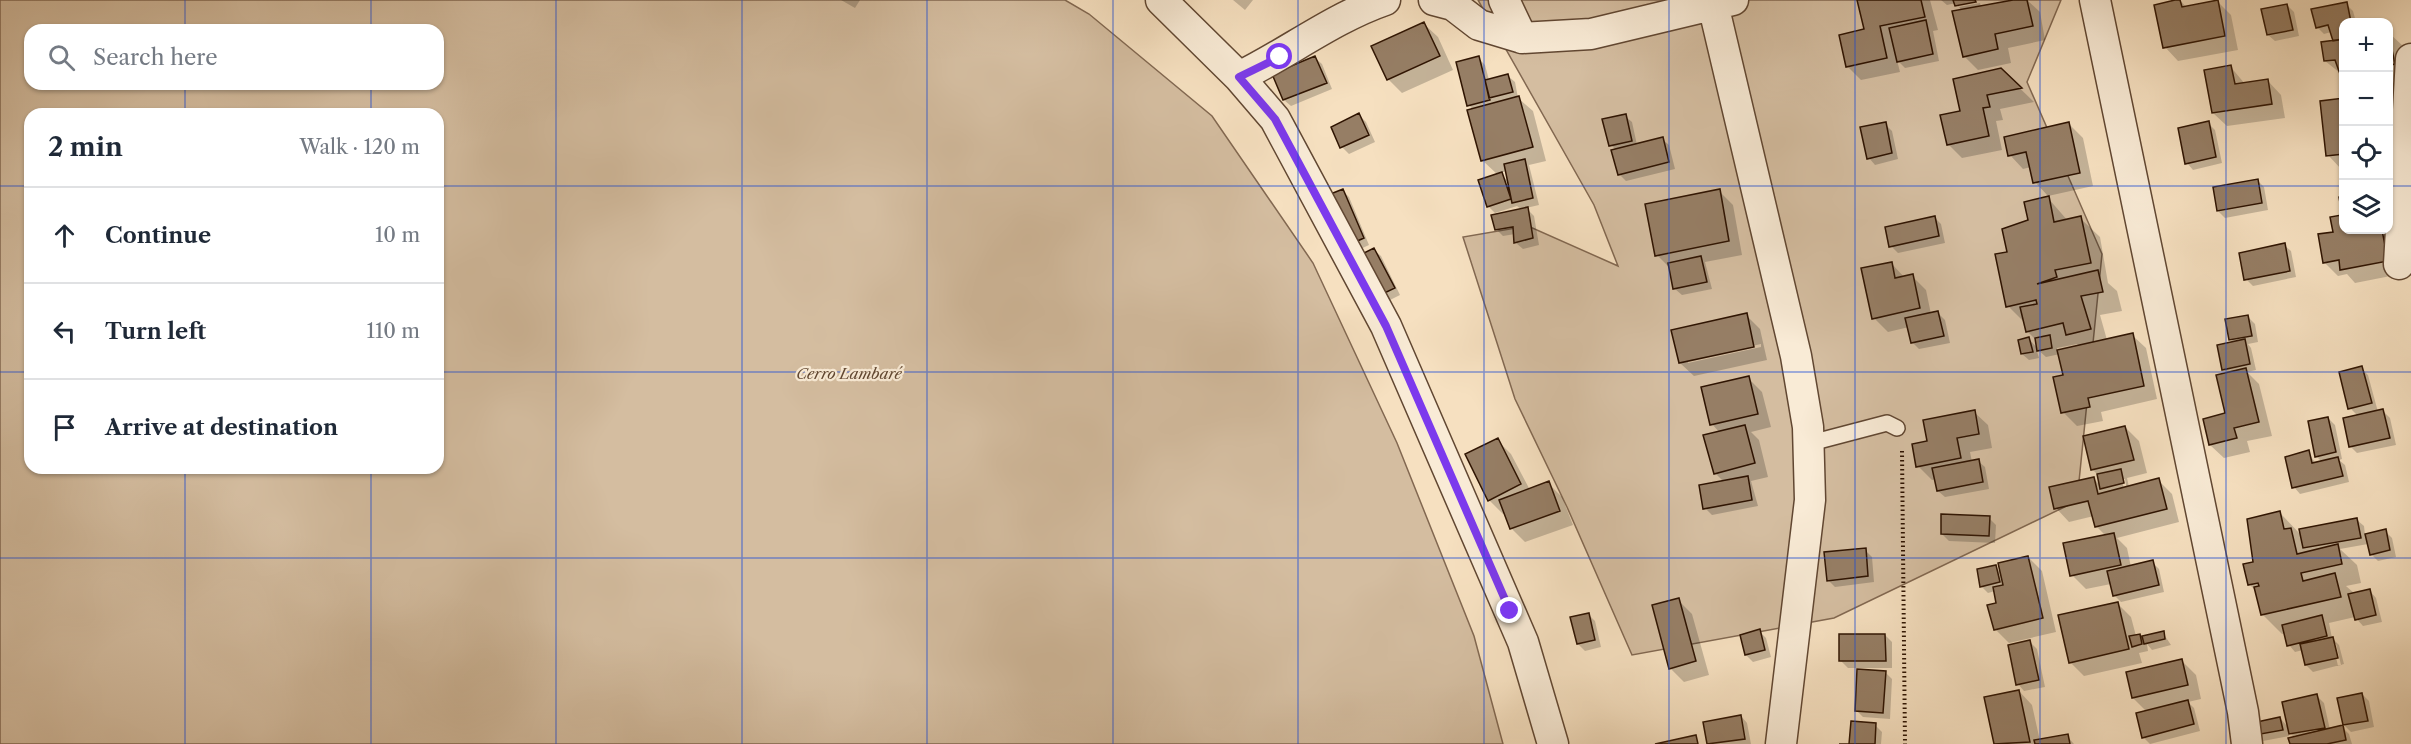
<!DOCTYPE html>
<meta charset="utf-8">
<style>
:root{--surface:#fff;--page:#f6f6f7;--text:#1f2937;--muted:#747a83;--line:#e0e1e3}
body{margin:0;font-family:"Libre Caslon Text",serif;background:var(--page);color:var(--text)}
.controls{position:absolute;right:18px;top:18px;display:grid;overflow:hidden;border-radius:12px;box-shadow:0 2px 4px #0004}
.controls button{width:54px;height:54px;display:grid;place-items:center;padding:0;border:0;border-bottom:2px solid var(--line);background:var(--surface);color:var(--text);font:30px sans-serif}
.stop{position:absolute;width:18px;height:18px;margin:-14px;border:4px solid #7c3aed;border-radius:50%;background:#fff}
.stop.end{background:#7c3aed;border-color:#fff;box-shadow:0 2px 6px #0008}
.list{margin:0;padding:0;list-style:none}
h2{display:flex;justify-content:space-between;align-items:center;height:78px;margin:0;padding:0 24px;font-size:26px}
h2 small{font-size:20px;font-weight:400;color:var(--muted)}
.list li{display:grid;grid-template-columns:39px 1fr auto;gap:18px;align-items:center;box-sizing:border-box;height:96px;padding:0 24px;border-top:2px solid var(--line)}
.list b{display:block;font-size:22px;white-space:nowrap}
.list em{font-size:20px;font-style:normal;color:var(--muted)}
.icon{flex:none;width:33px;height:33px;fill:none;stroke:currentColor;stroke-width:2;stroke-linecap:round;stroke-linejoin:round}
.map{position:relative;flex:none;width:2411px;height:744px;overflow:hidden}
.search{position:absolute;background:var(--surface);box-shadow:0 2px 4px #0004;left:24px;top:24px;width:420px;height:66px;display:flex;align-items:center;gap:15px;box-sizing:border-box;padding:0 21px;border-radius:18px;color:var(--muted);font-size:22px}
.panel{position:absolute;background:var(--surface);box-shadow:0 2px 4px #0004;left:24px;top:108px;width:420px;height:366px;border-radius:18px}
.map>svg:first-child{display:block}
</style>
<div class="map">
<svg width="2411" height="744" viewBox="0 0 2411 744">
<rect width="100%" height="100%" fill="#f6e0c0"/>
<filter id="stains"><feTurbulence type="fractalNoise" baseFrequency=".00333" numOctaves="4"/><feColorMatrix values="0 0 0 0 .2 0 0 0 0 .09 0 0 0 0 .02 0 0 0 .5 -.17"/></filter>
<radialGradient id="worn" r=".72"><stop offset=".6" stop-color="#630" stop-opacity="0"/><stop offset="1" stop-color="#630" stop-opacity=".3"/></radialGradient>
<path fill="#d4bda0" stroke="#826851" stroke-width="1.5" fill-rule="evenodd" d="M 0,0 L 1065,0 L 1089,14 L 1212,116 L 1313,263 L 1397,443 L 1474,636 L 1503,744 L 0,744 ZM 30,30 L 438,30 L 438,84 L 30,84 ZM 30,114 L 438,114 L 438,468 L 30,468 Z
M 1478,0 L 2061,0 L 2027,82 L 2102,254 L 2077,501 L 1834,618 L 1632,655 L 1567,507 L 1515,399 L 1463,237 L 1528,226 L 1618,266 L 1594,205 Z"/>
<path fill="#0003" fill-rule="evenodd" d="M 841,0 L 860,0 L 855,8 Z
M 1233,0 L 1253,0 L 1245,10 Z
M 1859,0 L 1930,0 L 1938,30 L 1933,31 L 1939,61 L 1905,68 L 1897,60 L 1900,72 L 1861,80 L 1847,66 L 1866,31 Z
M 1941,0 L 1978,0 L 1959,4 L 1959,7 L 1980,3 L 1981,7 L 2027,0 L 2040,12 L 2045,40 L 2008,48 L 2011,63 L 1978,70 L 1964,56 L 1962,11 L 1956,3 L 1947,5 Z
M 2180,0 L 2186,7 L 2217,1 L 2231,15 L 2238,50 L 2178,61 L 2165,47 Z
M 2346,4 L 2353,11 L 2356,22 L 2344,22 L 2344,76 L 2325,61 L 2334,41 L 2331,32 L 2324,34 L 2317,27 Z
M 2287,5 L 2294,12 L 2299,36 L 2275,41 L 2268,35 Z
M 1424,24 L 1438,37 L 1453,70 L 1402,93 L 1388,79 Z
M 2388,32 L 2403,46 L 2408,78 L 2388,81 Z
M 1315,58 L 1322,64 L 1332,89 L 1291,106 L 1284,100 L 1274,74 Z
M 1478,58 L 1485,65 L 1489,80 L 1508,76 L 1515,82 L 1518,98 L 1533,111 L 1546,161 L 1529,165 L 1539,205 L 1526,208 L 1534,216 L 1539,245 L 1523,249 L 1516,243 L 1515,234 L 1503,236 L 1496,229 L 1522,210 L 1517,206 L 1495,213 L 1488,206 L 1498,175 L 1482,160 L 1473,110 L 1469,105 ZM 1507,171 L 1509,182 L 1500,173 Z
M 2230,66 L 2245,84 L 2268,81 L 2281,95 L 2285,118 L 2227,126 L 2213,113 Z
M 2001,70 L 2034,102 L 2000,109 L 2003,120 L 1996,121 L 2002,150 L 1962,158 L 1948,144 L 1962,112 Z
M 2344,99 L 2344,169 L 2341,169 L 2328,155 Z
M 1359,115 L 1366,122 L 1375,142 L 1349,154 L 1342,147 L 1333,127 Z
M 1625,116 L 1632,122 L 1637,145 L 1662,139 L 1669,145 L 1675,169 L 1626,181 L 1619,174 L 1616,150 L 1611,145 Z
M 2208,123 L 2215,130 L 2222,163 L 2193,170 L 2187,163 Z
M 1885,124 L 1892,131 L 1898,159 L 1875,165 L 1869,158 Z
M 2069,124 L 2083,138 L 2093,186 L 2048,196 L 2035,182 L 2031,167 L 2023,169 L 2010,155 Z
M 2257,180 L 2264,187 L 2268,210 L 2225,218 L 2218,211 Z
M 1342,190 L 1349,197 L 1369,245 L 1352,253 Z
M 1719,191 L 1733,205 L 1742,255 L 1705,262 L 1712,289 L 1682,295 L 1675,289 L 1671,269 L 1657,255 Z
M 2048,198 L 2068,221 L 2080,218 L 2100,237 L 2108,283 L 2117,291 L 2122,311 L 2100,315 L 2107,340 L 2132,335 L 2146,348 L 2157,399 L 2101,412 L 2103,421 L 2077,426 L 2063,412 L 2065,376 L 2060,354 L 2046,357 L 2036,348 L 2039,358 L 2029,360 L 2022,354 L 2029,339 L 2038,349 L 2037,341 L 2027,331 L 2025,323 L 2008,306 L 2009,253 ZM 2077,344 L 2079,346 L 2057,351 L 2057,348 Z
M 1934,217 L 1941,224 L 1945,243 L 1898,253 L 1891,246 Z
M 2344,230 L 2388,230 L 2401,274 L 2355,283 L 2347,274 L 2338,276 L 2324,262 Z
M 2284,245 L 2291,251 L 2296,277 L 2253,286 L 2246,279 Z
M 1374,250 L 1381,256 L 1400,295 L 1382,304 Z
M 1891,263 L 1905,278 L 1912,276 L 1926,290 L 1931,314 L 1938,313 L 1945,320 L 1950,343 L 1919,349 L 1912,342 L 1909,327 L 1888,332 L 1874,318 Z
M 1746,315 L 1760,329 L 1767,360 L 1694,376 L 1680,363 ZM 1761,344 L 1761,347 L 1688,363 L 1688,360 Z
M 2248,317 L 2255,324 L 2258,342 L 2248,344 L 2251,348 L 2256,370 L 2247,372 L 2259,384 L 2272,436 L 2247,441 L 2250,452 L 2224,458 L 2210,445 L 2227,414 L 2228,374 L 2223,369 L 2234,343 L 2230,339 Z
M 2361,368 L 2368,375 L 2378,412 L 2383,411 L 2390,418 L 2396,445 L 2357,453 L 2350,446 L 2358,416 L 2350,408 Z
M 1748,378 L 1762,392 L 1771,427 L 1751,432 L 1759,440 L 1768,477 L 1751,481 L 1758,506 L 1712,515 L 1705,508 L 1724,482 L 1715,473 L 1720,433 L 1712,424 Z
M 1974,412 L 1988,425 L 1992,448 L 1970,452 L 1972,462 L 1978,461 L 1985,467 L 1989,489 L 1945,497 L 1938,491 L 1936,479 L 1932,480 L 1918,466 Z
M 2328,418 L 2335,425 L 2342,459 L 2339,460 L 2345,465 L 2349,482 L 2300,494 L 2294,487 L 2308,452 L 2316,464 L 2322,462 L 2317,457 Z
M 2125,427 L 2139,441 L 2147,473 L 2127,478 L 2129,487 L 2158,480 L 2172,494 L 2179,522 L 2117,538 L 2127,548 L 2131,567 L 2152,562 L 2159,569 L 2164,592 L 2121,602 L 2114,595 L 2111,584 L 2086,589 L 2072,575 L 2106,536 L 2096,526 L 2094,516 L 2069,522 L 2056,508 L 2093,478 L 2101,486 L 2099,476 L 2092,469 ZM 2122,479 L 2125,479 L 2127,490 L 2124,490 Z
M 1497,440 L 1511,454 L 1530,490 L 1548,483 L 1562,497 L 1573,525 L 1525,542 L 1512,529 L 1506,513 L 1503,514 L 1489,500 Z
M 2280,513 L 2302,536 L 2357,520 L 2364,526 L 2365,535 L 2385,531 L 2392,538 L 2396,557 L 2378,561 L 2371,554 L 2368,544 L 2340,549 L 2357,565 L 2361,583 L 2346,586 L 2355,594 L 2370,591 L 2376,598 L 2382,622 L 2363,626 L 2355,617 L 2329,623 L 2332,638 L 2339,645 L 2344,664 L 2313,672 L 2306,665 L 2303,650 L 2295,652 L 2289,645 L 2286,633 L 2282,634 L 2262,614 L 2257,592 L 2250,585 L 2255,563 L 2250,539 ZM 2333,644 L 2336,644 L 2341,665 L 2338,666 Z
M 1989,518 L 1996,525 L 1995,543 L 1949,541 L 1942,534 Z
M 1865,550 L 1872,557 L 1874,582 L 1835,587 L 1828,580 Z
M 2028,557 L 2042,571 L 2056,632 L 2009,643 L 1995,629 L 1998,604 L 1995,591 L 1988,593 L 1981,586 L 1995,566 L 2002,574 Z
M 1678,600 L 1692,614 L 1709,675 L 1684,682 L 1670,668 Z
M 2117,603 L 2131,617 L 2136,636 L 2142,638 L 2163,633 L 2171,645 L 2152,650 L 2147,644 L 2148,651 L 2139,653 L 2142,663 L 2084,676 L 2070,662 Z
M 1588,614 L 1595,621 L 1601,647 L 1585,651 L 1578,644 Z
M 1759,631 L 1766,638 L 1771,657 L 1753,662 L 1746,655 L 1741,636 Z
M 1885,635 L 1892,642 L 1892,668 L 1848,668 L 1841,661 Z
M 2030,642 L 2037,649 L 2045,687 L 2024,691 L 2018,684 Z
M 2182,661 L 2196,675 L 2201,699 L 2188,702 L 2194,708 L 2200,731 L 2150,744 L 2143,737 L 2147,712 L 2133,698 Z
M 1885,672 L 1892,679 L 1890,719 L 1863,717 L 1856,710 Z
M 2019,691 L 2032,705 L 2040,741 L 2067,736 L 2074,744 L 1995,744 L 1985,699 Z
M 2362,694 L 2369,701 L 2374,727 L 2351,732 L 2344,725 Z
M 2317,696 L 2324,703 L 2330,730 L 2342,727 L 2349,734 L 2352,744 L 2291,744 L 2296,735 L 2293,736 L 2288,731 L 2289,736 L 2263,741 L 2256,734 L 2280,718 L 2289,728 Z
M 1741,716 L 1747,723 L 1751,744 L 1709,744 L 1704,724 Z
M 1875,725 L 1882,732 L 1881,744 L 1851,744 Z"/>
<path fill="#967e65" stroke="#2f1402" stroke-width="1.5" d="M 1857,0 L 1921,0 L 1925,17 L 1880,26 L 1887,58 L 1846,67 L 1839,35 L 1864,29 Z
M 1953,0 L 1975,0 L 1976,2 L 1955,6 Z
M 2013,0 L 2027,0 L 2033,26 L 1995,34 L 1998,49 L 1963,57 L 1952,11 Z
M 2175,0 L 2180,0 L 2182,7 L 2218,0 L 2225,36 L 2163,48 L 2154,5 Z
M 2347,2 L 2351,22 L 2344,22 L 2344,39 L 2333,41 L 2328,25 L 2316,28 L 2311,9 Z
M 2287,4 L 2293,30 L 2267,35 L 2261,9 Z
M 1926,20 L 1933,54 L 1897,62 L 1889,28 Z
M 1424,22 L 1440,56 L 1387,80 L 1371,46 Z
M 2388,31 L 2395,64 L 2388,66 Z
M 2343,39 L 2344,73 L 2340,74 L 2335,60 L 2324,61 L 2321,42 Z
M 1315,56 L 1327,83 L 1283,100 L 1272,74 Z
M 1479,56 L 1490,100 L 1467,106 L 1456,62 Z
M 2231,65 L 2235,84 L 2268,79 L 2272,104 L 2212,113 L 2204,70 Z
M 2001,68 L 2022,88 L 1987,95 L 1990,107 L 1983,108 L 1989,136 L 1947,145 L 1940,115 L 1960,111 L 1953,79 Z
M 1508,74 L 1513,92 L 1489,98 L 1485,80 Z
M 1519,96 L 1533,147 L 1481,161 L 1467,110 Z
M 2344,98 L 2344,154 L 2326,156 L 2320,101 Z
M 1359,113 L 1369,135 L 1340,148 L 1331,127 Z
M 1626,114 L 1632,141 L 1609,146 L 1602,119 Z
M 2209,121 L 2216,157 L 2185,164 L 2178,128 Z
M 1886,122 L 1892,153 L 1867,159 L 1860,127 Z
M 2069,122 L 2080,173 L 2033,183 L 2026,152 L 2008,156 L 2004,137 Z
M 1663,137 L 1669,162 L 1618,175 L 1611,150 Z
M 1525,159 L 1533,198 L 1512,203 L 1504,164 Z
M 1502,172 L 1511,199 L 1487,207 L 1478,180 Z
M 2258,179 L 2262,203 L 2217,211 L 2213,187 Z
M 1343,189 L 1364,238 L 1344,247 L 1323,197 Z
M 1720,189 L 1729,241 L 1655,256 L 1645,204 Z
M 2049,196 L 2054,222 L 2081,216 L 2091,263 L 2055,270 L 2057,277 L 2037,284 L 2098,270 L 2103,292 L 2081,296 L 2091,329 L 2066,335 L 2063,323 L 2026,332 L 2020,307 L 2037,304 L 2036,300 L 2006,307 L 1995,254 L 2007,252 L 2002,229 L 2028,220 L 2024,202 Z
M 2344,196 L 2344,230 L 2382,230 L 2388,261 L 2340,270 L 2339,260 L 2323,263 L 2318,234 L 2333,232 L 2330,217 L 2342,215 L 2339,197 Z
M 1528,207 L 1533,238 L 1514,243 L 1513,227 L 1495,230 L 1491,215 Z
M 1935,216 L 1939,236 L 1889,247 L 1885,227 Z
M 2285,243 L 2290,271 L 2244,280 L 2239,253 Z
M 1374,248 L 1395,288 L 1374,298 L 1354,258 Z
M 1701,256 L 1707,282 L 1673,289 L 1668,263 Z
M 1892,262 L 1895,278 L 1913,274 L 1920,308 L 1872,319 L 1861,268 Z
M 1938,311 L 1944,336 L 1911,343 L 1905,318 Z
M 1747,313 L 1754,347 L 1679,363 L 1671,330 Z
M 2248,315 L 2252,336 L 2229,340 L 2225,319 Z
M 2133,333 L 2144,386 L 2088,398 L 2090,407 L 2061,413 L 2053,377 L 2063,375 L 2057,350 Z
M 2050,335 L 2052,348 L 2037,351 L 2035,338 Z
M 2029,337 L 2033,352 L 2021,354 L 2018,340 Z
M 2245,339 L 2250,364 L 2222,370 L 2217,345 Z
M 2362,366 L 2372,403 L 2348,409 L 2339,372 Z
M 2246,368 L 2259,422 L 2234,428 L 2237,438 L 2209,445 L 2203,419 L 2225,413 L 2216,375 Z
M 1749,376 L 1758,414 L 1710,425 L 1701,387 Z
M 2383,409 L 2390,438 L 2349,447 L 2343,418 Z
M 1975,410 L 1979,434 L 1957,438 L 1961,458 L 1916,467 L 1912,444 L 1927,441 L 1923,420 Z
M 2328,417 L 2336,452 L 2315,457 L 2308,421 Z
M 1745,425 L 1755,463 L 1714,474 L 1703,435 Z
M 2125,426 L 2134,460 L 2091,470 L 2083,436 Z
M 1498,438 L 1521,484 L 1488,501 L 1465,454 Z
M 2309,450 L 2312,463 L 2338,457 L 2343,476 L 2292,488 L 2285,457 Z
M 1979,459 L 1983,482 L 1937,491 L 1932,468 Z
M 2121,469 L 2124,483 L 2100,489 L 2097,474 Z
M 1748,476 L 1752,500 L 1703,509 L 1699,485 Z
M 2094,477 L 2098,494 L 2159,478 L 2167,509 L 2095,527 L 2088,501 L 2054,509 L 2049,487 Z
M 1549,481 L 1560,511 L 1510,529 L 1499,500 Z
M 2280,511 L 2284,529 L 2291,528 L 2297,554 L 2338,544 L 2342,564 L 2301,573 L 2303,581 L 2335,573 L 2341,597 L 2261,615 L 2254,587 L 2259,586 L 2258,583 L 2248,585 L 2243,564 L 2253,562 L 2247,519 Z
M 1941,514 L 1990,516 L 1989,536 L 1941,534 Z
M 2357,518 L 2361,538 L 2303,548 L 2299,529 Z
M 2386,529 L 2390,550 L 2370,555 L 2365,534 Z
M 2114,533 L 2121,565 L 2070,576 L 2063,543 Z
M 1866,548 L 1868,576 L 1827,581 L 1824,552 Z
M 2028,556 L 2043,618 L 1994,630 L 1987,605 L 1996,603 L 1993,587 L 2003,585 L 1998,563 Z
M 2153,560 L 2159,585 L 2113,596 L 2107,571 Z
M 1996,565 L 2000,582 L 1980,587 L 1977,569 Z
M 2370,589 L 2376,615 L 2355,620 L 2348,594 Z
M 1679,598 L 1696,661 L 1669,669 L 1652,605 Z
M 2118,602 L 2129,649 L 2069,663 L 2058,615 Z
M 1589,613 L 1595,640 L 1577,644 L 1570,617 Z
M 2322,615 L 2327,636 L 2287,646 L 2282,625 Z
M 1760,629 L 1765,650 L 1745,655 L 1740,635 Z
M 2164,631 L 2165,639 L 2144,644 L 2142,636 Z
M 1839,634 L 1885,634 L 1886,661 L 1839,661 Z
M 2140,634 L 2142,644 L 2132,647 L 2129,636 Z
M 2333,637 L 2338,658 L 2305,665 L 2300,644 Z
M 2030,640 L 2039,680 L 2016,685 L 2008,645 Z
M 2182,659 L 2188,685 L 2132,698 L 2126,672 Z
M 1857,669 L 1886,671 L 1883,713 L 1855,711 Z
M 2019,690 L 2030,742 L 1994,744 L 1984,697 Z
M 2362,693 L 2368,721 L 2343,725 L 2337,698 Z
M 2317,694 L 2325,728 L 2289,734 L 2282,702 Z
M 2188,700 L 2194,724 L 2142,738 L 2136,713 Z
M 1741,715 L 1745,739 L 1707,744 L 1703,722 Z
M 2280,717 L 2283,730 L 2255,735 L 2252,723 Z
M 1851,721 L 1876,723 L 1875,744 L 1839,744 L 1849,744 Z
M 2343,725 L 2346,740 L 2327,744 L 2290,744 L 2288,738 Z
M 2068,734 L 2070,744 L 2035,744 L 2034,740 Z
M 1696,735 L 1698,744 L 1655,744 Z"/>
<g fill="none" stroke-linecap="round" stroke-linejoin="round">
<g stroke="#614732" stroke-width="18">
<path id="lane" d="M 1807,444 L 1887,423 L 1897,428"/>
</g>
<g stroke="#614732" stroke-width="33">
<path id="street" d="M 1161,0 L 1239,77 L 1275,119 L 1386,326 L 1523,642 L 1553,744
M 1434,0 L 1453,5 L 1479,25 L 1522,38 L 1591,34 L 1733,0
M 1504,0 L 1522,38
M 1712,0 L 1796,356 L 1808,427 L 1810,500 L 1781,744
M 2095,0 L 2243,712 L 2247,744
M 1239,77 C 1288,53 1333,18 1385,0
M 2399,264 L 2411,59"/>
</g>
<path stroke="#2f1402" stroke-width="4" stroke-dasharray="1.5 3" stroke-linecap="butt" d="M 1902,451 L 1905,744"/>
<use href="#lane" stroke="#f9ebd6" stroke-width="15"/>
<use href="#street" stroke="#f9ebd6" stroke-width="30"/>
</g>
<g fill="none" stroke-linecap="round" stroke-linejoin="round">
<path stroke="#7c3aed" stroke-width="8" d="M 1280,57 L 1239,77 L 1275,119 L 1386,326 L 1510,611"/>
</g>
<path fill="none" stroke="#1d4ed8" stroke-width="1.5" stroke-opacity="0.55" d="M 185,0 L 185,30M 371,0 L 371,30M 556,0 L 556,744M 742,0 L 742,744M 927,0 L 927,744M 1113,0 L 1113,744M 1298,0 L 1298,744M 1484,0 L 1484,744M 1669,0 L 1669,744M 1855,0 L 1855,744M 2040,0 L 2040,744M 2226,0 L 2226,744M 185,84 L 185,114M 371,84 L 371,114M 0,186 L 30,186M 438,186 L 2344,186M 2388,186 L 2411,186M 0,372 L 30,372M 438,372 L 2411,372M 185,468 L 185,744M 371,468 L 371,744M 0,558 L 2411,558"/>
<g text-anchor="middle" dominant-baseline="central" stroke-width="4.5" stroke-linejoin="round" paint-order="stroke">
<g font-size="15" font-style="italic" fill="#614731" stroke="#f9ebd6">
<text x="849" y="373">Cerro Lambaré</text>
</g>
</g>
<rect width="100%" height="100%" filter="url(#stains)"/>
<rect width="100%" height="100%" fill="url(#worn)"/>
</svg>
<div class="controls">
<button>+</button>
<button>−</button>
<button><svg class="icon" aria-label="locate" viewBox="0 0 24 24"><circle cx="12" cy="12" r="6"/><path d="M12 2v4M12 18v4M2 12h4M18 12h4"/></svg></button>
<button><svg class="icon" aria-label="layers" viewBox="0 0 24 24"><path d="M12 4l9 5-9 5-9-5zM3 14l9 5 9-5"/></svg></button>
</div>
<div class="stop" style="left:1280px;top:57px"></div>
<div class="stop end" style="left:1510px;top:611px"></div>
<div class="search"><svg class="icon" aria-label="search" viewBox="0 0 24 24"><circle cx="10" cy="10" r="6"/><path d="M15 15l6 6"/></svg>Search here</div>
<section class="panel">
<h2>2 min<small>Walk · 120 m</small></h2>
<ul class="list">
<li><svg class="icon" aria-label="ahead" viewBox="0 0 24 24"><path d="M12 20V5M6 11l6-6 6 6"/></svg><div><b>Continue</b></div><em>10 m</em></li>
<li><svg class="icon" aria-label="left" viewBox="0 0 24 24"><path d="M17 20v-9H6M10 6l-5 5 5 5"/></svg><div><b>Turn left</b></div><em>110 m</em></li>
<li><svg class="icon" aria-label="arrive" viewBox="0 0 24 24"><path d="M6 21V4h12l-3 4 3 4H6"/></svg><div><b>Arrive at destination</b></div></li>
</ul>
</section>
</div>
